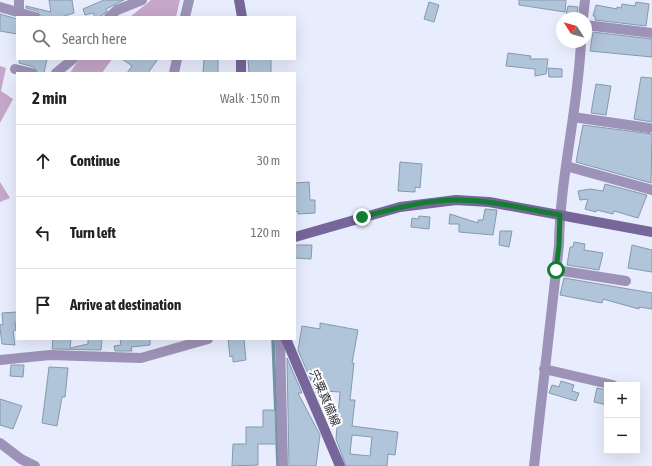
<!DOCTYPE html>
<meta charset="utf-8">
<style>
:root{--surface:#fff;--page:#f6f6f6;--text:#202124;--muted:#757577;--line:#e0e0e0}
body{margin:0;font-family:"Asap Condensed","Noto Sans JP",sans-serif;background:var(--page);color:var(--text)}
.controls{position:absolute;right:12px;bottom:12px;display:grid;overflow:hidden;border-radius:0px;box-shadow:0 4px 16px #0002}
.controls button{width:36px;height:36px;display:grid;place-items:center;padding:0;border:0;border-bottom:1px solid var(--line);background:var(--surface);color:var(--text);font:20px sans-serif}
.compass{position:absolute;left:556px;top:12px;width:36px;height:36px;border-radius:50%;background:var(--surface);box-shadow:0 4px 16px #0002;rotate:306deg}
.stop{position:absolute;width:12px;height:12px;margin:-9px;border:3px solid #137d32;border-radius:50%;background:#fff}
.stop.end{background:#137d32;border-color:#fff;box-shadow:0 1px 4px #0008}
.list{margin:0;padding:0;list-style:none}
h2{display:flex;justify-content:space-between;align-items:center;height:52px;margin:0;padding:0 16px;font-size:17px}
h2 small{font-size:13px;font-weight:400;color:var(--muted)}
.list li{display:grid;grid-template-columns:26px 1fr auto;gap:12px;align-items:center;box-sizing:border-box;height:72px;padding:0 16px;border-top:1px solid var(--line)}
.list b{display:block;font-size:15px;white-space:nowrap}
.list em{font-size:13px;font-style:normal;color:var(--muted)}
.icon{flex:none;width:22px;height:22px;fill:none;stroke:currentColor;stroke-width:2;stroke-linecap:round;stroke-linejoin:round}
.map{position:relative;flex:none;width:652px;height:466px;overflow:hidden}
.search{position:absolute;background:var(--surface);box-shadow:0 4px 16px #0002;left:16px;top:16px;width:280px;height:44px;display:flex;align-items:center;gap:10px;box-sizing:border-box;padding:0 14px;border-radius:0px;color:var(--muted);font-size:15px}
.panel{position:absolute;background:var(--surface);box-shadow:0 4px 16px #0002;left:16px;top:72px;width:280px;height:268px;border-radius:0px}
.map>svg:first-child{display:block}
</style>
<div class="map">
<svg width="652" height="466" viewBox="0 0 652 466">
<rect width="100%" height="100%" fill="#e8edfd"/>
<path fill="#c6a6c9" d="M 151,0 L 180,0 L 176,17 L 130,17 Z
M 79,59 L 112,59 L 102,73 L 70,73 Z
M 0,66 L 6,68 L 1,91 L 13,99 L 0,123 Z
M 0,182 L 10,198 L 0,202 Z"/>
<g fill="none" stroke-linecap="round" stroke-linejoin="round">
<path stroke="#7094a5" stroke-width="3.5" d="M 273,339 L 278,466"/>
</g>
<path fill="#b0c5da" stroke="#8599ad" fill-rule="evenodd" d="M 49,0 L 72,0 L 74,13 L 61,17 L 41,17 L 37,11 L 26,8 L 26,6 L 51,12 Z
M 104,0 L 124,0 L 106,9 L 107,11 L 103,15 L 99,17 L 95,17 L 93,13 L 85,15 L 83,9 Z
M 519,0 L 566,0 L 565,12 L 519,5 Z
M 429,2 L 439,5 L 434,22 L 424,19 Z
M 636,2 L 649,4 L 646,26 L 595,20 L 595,16 L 593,16 L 596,5 L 617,9 L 617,7 L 621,8 L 622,4 L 635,6 Z
M 568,6 L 578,7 L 577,16 L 566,14 Z
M 0,14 L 17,19 L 17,34 L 0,31 Z
M 593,32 L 652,39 L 652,57 L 590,51 Z
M 508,53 L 531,56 L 530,59 L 548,59 L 546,74 L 535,76 L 535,69 L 506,66 Z
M 20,59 L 47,59 L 44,73 L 38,73 L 34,67 L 19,63 Z
M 122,59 L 158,59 L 148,73 L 127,73 L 132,66 Z
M 204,59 L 218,59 L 218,73 L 203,73 Z
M 248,59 L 271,59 L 271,73 L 249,73 Z
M 548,68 L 562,69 L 562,77 L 549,77 Z
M 641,77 L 652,78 L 652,122 L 634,119 Z
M 596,84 L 611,86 L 606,115 L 591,113 Z
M 583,125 L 652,134 L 651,183 L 576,162 Z
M 400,162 L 422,164 L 420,188 L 415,187 L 415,192 L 398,191 Z
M 309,182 L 310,200 L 315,200 L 315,213 L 298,214 L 298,211 L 295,212 L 295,183 Z
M 605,184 L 647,195 L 638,218 L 614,211 L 613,214 L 597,210 L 596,212 L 585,209 L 588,199 L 580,200 L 578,191 L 590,189 L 603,191 Z
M 485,209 L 497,210 L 493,235 L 459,232 L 459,224 L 449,224 L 450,214 L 478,223 L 478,220 L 483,220 Z
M 419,216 L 430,217 L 429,229 L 411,227 L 412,218 L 418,219 Z
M 500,231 L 512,231 L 509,247 L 499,245 Z
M 574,242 L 585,244 L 584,250 L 603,253 L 599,270 L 567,265 L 570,247 L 573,247 Z
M 295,245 L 312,245 L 311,259 L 295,258 Z
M 632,245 L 652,250 L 652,272 L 628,268 Z
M 564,278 L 652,293 L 652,309 L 639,307 L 639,309 L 603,299 L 602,303 L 560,295 Z
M 17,312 L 17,322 L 15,322 L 16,330 L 13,331 L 15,345 L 2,344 L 0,328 L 0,325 L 3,324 L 2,313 Z
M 320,323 L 358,330 L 352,363 L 354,363 L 350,400 L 355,400 L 352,426 L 398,432 L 395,455 L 388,454 L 387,466 L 346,466 L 336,439 L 340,392 L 324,391 L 324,395 L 317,395 L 298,350 L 302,326 L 320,329 ZM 352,435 L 372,437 L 370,456 L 350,454 Z
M 53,339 L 71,339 L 70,348 L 88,344 L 88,339 L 102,339 L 101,350 L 52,349 Z
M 120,339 L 150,339 L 150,345 L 131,347 L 132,351 L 115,351 L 114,346 L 121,345 Z
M 228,339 L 244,339 L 246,360 L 233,362 L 233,356 L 230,357 Z
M 287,358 L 302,393 L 298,393 L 320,435 L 316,466 L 289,466 Z
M 11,365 L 24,365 L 23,377 L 10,376 Z
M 49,367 L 68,368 L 65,397 L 62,397 L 57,426 L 42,423 Z
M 561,381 L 574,385 L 572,391 L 579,393 L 576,401 L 549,393 L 552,385 L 559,387 Z
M 597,388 L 607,390 L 607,405 L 594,402 Z
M 0,399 L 22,406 L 13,429 L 0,425 Z
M 263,410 L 275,410 L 276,444 L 258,444 L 258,465 L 232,466 L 233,444 L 246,444 L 246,427 L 263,427 Z"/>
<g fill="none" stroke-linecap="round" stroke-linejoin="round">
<path stroke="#9d92b7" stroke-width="10" d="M 19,0 L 19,12
M 0,7 L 35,17
M 109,17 L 117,10 L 142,0
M 185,17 L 189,0
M 583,18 L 585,0
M 586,25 L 652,33
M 15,69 L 32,73
M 56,73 L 73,59
M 174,73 L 177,59
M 573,117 L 649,128
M 566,166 L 652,190
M 556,270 L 626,281
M 280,339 L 283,466
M 0,360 L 50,355 L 141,358 L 208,339
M 544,369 L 613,385
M 0,443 L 21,459 L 35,466
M 534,466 L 559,245 C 560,176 578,110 581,42"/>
<path stroke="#77669a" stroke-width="10" d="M 239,0 L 242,17
M 241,73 L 241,59
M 295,237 L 400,207 L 456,200 L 489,202 L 652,232
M 286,339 L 340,466"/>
</g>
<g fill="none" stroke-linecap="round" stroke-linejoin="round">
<path stroke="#137d32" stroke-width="5" d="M 362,217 C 393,209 424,200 456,200 C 491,200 526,209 560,215 L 559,245 L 556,270"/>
</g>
<g text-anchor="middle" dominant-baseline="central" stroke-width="4" stroke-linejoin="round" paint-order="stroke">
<g font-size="12" fill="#2c2f39" stroke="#fff">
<text transform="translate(325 398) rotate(67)">宍粟真備線</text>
</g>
</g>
</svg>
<div class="controls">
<button>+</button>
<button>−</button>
</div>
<svg class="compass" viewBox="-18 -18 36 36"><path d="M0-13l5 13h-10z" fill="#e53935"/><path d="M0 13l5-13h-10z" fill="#757577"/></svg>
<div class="stop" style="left:556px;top:270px"></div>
<div class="stop end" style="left:362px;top:217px"></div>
<div class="search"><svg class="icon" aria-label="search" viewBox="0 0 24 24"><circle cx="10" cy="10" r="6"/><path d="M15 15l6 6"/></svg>Search here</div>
<section class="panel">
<h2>2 min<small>Walk · 150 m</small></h2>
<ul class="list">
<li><svg class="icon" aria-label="ahead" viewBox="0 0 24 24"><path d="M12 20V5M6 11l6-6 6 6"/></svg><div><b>Continue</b></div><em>30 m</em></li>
<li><svg class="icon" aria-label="left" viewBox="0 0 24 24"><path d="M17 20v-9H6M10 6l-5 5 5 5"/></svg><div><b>Turn left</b></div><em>120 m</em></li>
<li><svg class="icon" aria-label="arrive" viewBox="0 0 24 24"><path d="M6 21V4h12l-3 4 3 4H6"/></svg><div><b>Arrive at destination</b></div></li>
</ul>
</section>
</div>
